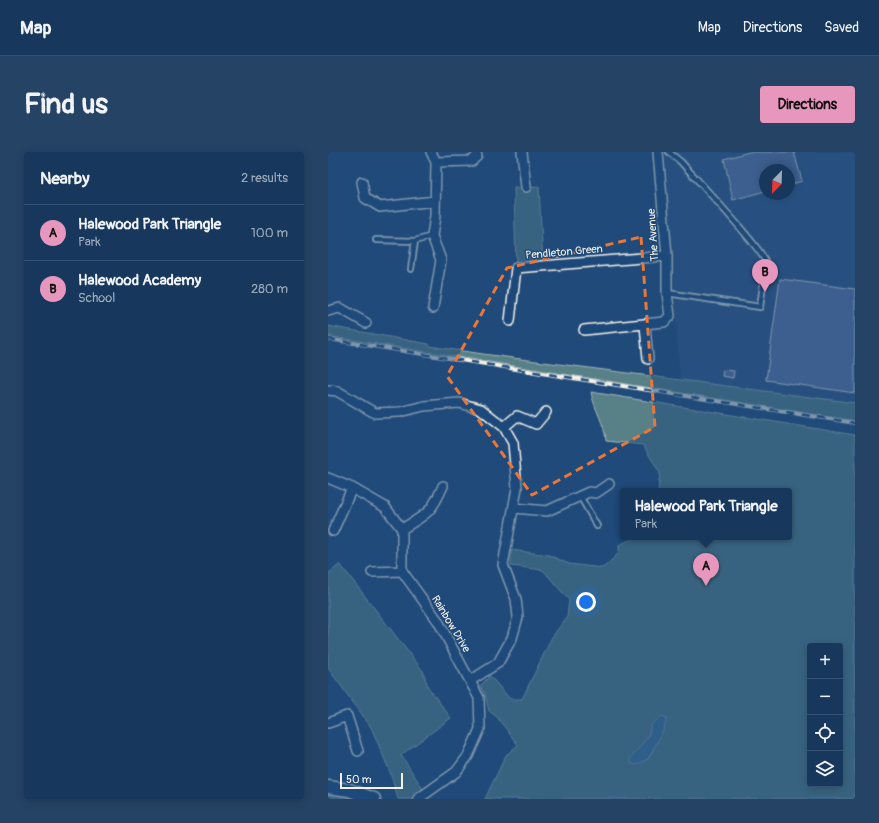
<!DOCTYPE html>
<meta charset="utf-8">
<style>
:root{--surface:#17385c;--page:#244365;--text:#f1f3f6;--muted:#9eacbb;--line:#365272;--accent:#e797bd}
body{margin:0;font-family:Pangolin,sans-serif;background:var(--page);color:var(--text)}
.controls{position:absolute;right:12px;bottom:12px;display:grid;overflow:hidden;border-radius:4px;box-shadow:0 2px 10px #0003}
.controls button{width:36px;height:36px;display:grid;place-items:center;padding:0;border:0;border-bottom:1px solid var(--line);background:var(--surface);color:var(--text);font:20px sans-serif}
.compass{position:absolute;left:431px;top:12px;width:36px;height:36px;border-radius:50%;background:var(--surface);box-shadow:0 2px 10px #0003;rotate:203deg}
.scale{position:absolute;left:12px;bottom:10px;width:63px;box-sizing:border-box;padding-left:4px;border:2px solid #f4f1e8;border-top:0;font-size:11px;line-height:14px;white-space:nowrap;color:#f4f1e8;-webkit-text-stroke:3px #1f4a7a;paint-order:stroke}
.you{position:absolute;left:258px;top:450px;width:14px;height:14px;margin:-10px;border:3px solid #fff;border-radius:50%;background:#1a73e8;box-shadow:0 0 0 6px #1a73e833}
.badge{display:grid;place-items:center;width:26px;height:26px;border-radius:50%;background:var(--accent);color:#111;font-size:13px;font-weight:700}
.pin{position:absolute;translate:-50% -33px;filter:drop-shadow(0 1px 2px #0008)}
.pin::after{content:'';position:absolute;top:21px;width:14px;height:12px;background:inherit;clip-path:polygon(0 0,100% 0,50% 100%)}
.popup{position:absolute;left:292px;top:336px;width:172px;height:52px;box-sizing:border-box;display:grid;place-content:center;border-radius:4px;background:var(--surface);filter:drop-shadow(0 1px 3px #0005);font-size:13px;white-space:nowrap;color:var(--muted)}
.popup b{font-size:15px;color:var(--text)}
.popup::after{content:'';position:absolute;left:50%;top:100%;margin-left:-8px;border:8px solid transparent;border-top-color:var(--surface)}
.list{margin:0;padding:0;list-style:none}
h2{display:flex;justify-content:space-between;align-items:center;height:52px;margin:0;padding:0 16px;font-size:17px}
h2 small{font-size:13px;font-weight:400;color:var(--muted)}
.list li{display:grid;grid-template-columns:26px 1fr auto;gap:12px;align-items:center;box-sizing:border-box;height:56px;padding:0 16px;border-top:1px solid var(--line)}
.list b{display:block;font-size:15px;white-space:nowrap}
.list p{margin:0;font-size:13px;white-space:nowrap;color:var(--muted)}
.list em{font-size:13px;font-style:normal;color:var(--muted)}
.icon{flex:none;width:22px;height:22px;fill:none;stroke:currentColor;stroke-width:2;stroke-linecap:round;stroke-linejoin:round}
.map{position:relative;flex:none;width:527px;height:647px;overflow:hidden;border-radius:4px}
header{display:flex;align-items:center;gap:24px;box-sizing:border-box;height:56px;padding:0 20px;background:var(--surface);border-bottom:1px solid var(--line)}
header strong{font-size:19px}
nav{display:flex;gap:22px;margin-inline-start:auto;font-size:14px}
.intro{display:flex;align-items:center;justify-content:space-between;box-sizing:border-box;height:96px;padding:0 24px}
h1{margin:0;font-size:28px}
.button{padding:10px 18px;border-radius:4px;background:var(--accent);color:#111;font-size:14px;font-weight:700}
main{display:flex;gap:24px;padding:0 24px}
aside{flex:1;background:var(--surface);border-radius:4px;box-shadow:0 2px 10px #0003}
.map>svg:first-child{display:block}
</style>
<header>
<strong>Map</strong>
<nav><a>Map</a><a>Directions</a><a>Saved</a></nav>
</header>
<div class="intro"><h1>Find us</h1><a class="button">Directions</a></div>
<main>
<aside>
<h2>Nearby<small>2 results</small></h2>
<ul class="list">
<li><span class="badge">A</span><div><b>Halewood Park Triangle</b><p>Park</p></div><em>100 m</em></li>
<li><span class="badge">B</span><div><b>Halewood Academy</b><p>School</p></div><em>280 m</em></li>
</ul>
</aside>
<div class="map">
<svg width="527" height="647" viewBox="0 0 527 647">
<rect width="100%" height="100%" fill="#1f4a7a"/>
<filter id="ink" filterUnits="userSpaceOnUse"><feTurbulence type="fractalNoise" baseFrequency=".025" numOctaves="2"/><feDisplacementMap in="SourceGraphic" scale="8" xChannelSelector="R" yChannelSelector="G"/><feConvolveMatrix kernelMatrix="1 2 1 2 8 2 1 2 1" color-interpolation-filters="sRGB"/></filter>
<g filter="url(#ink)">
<path fill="#335888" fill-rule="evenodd" d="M 337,0 L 527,0 L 527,251 L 352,228 ZM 437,18 L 461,18 L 461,42 L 437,42 Z"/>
<path fill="#588087" stroke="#a6b8b8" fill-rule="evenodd" d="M 211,35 L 215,113 L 188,116 L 186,36 Z
M 0,174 L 101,192 L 101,194 L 155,202 L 527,251 L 527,269 L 0,184 Z
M 263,240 L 527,283 L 527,647 L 157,647 L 178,603 L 190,593 L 169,565 L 161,559 L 157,542 L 152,534 L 162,524 L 182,547 L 194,547 L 224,485 L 239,465 L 241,448 L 215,418 L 183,414 L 183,398 L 221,403 L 241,412 L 275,416 L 291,401 L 291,393 L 308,385 L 461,385 L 461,339 L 330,339 L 332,321 L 315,293 L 278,289 C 277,272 266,257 263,240 ZM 482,494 L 512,494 L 512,632 L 482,632 Z
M 12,412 L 95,519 L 100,535 L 123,566 L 73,603 L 95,637 L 84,647 L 70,647 L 62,620 L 43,575 L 0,516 L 0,422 Z
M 0,636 L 43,647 L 0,647 Z"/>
<path fill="#3f769b" stroke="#87a7ba" d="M 334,564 L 339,566 L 335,579 L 320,607 L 308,613 L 303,611 L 302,607 L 320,585 L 323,573 Z"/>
<path fill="#6278a8" stroke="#f4f1e8" d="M 421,0 L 466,0 L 474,29 L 461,33 L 461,18 L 437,18 L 437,39 L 405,48 L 396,7 Z
M 452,127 L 527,137 L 527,241 L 438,228 Z
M 395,218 L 406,219 L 405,226 L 394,224 Z"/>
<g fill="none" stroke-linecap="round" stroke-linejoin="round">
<g stroke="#f4f1e8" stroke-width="8">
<path id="service" d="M 48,88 L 87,89
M 83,117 L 87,89 L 104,84
M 339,141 L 432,155 L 438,111 C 435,97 367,26 353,10 L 341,0
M 252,344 L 269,374"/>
</g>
<g stroke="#f4f1e8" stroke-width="12">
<path id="minor" d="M 103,0 L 108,10 L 107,64 L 104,84 L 113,108 L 105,156
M 194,0 L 198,35
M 108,10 L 144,9 L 149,4
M 34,30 L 37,46 L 52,55 L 107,49
M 0,159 L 12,156 L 38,171
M 182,169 L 188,116 L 339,104
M 317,173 L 320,207
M 256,178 L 336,170 L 342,164 L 339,141 L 339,104 L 330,0
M 0,238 L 9,239 L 47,261 L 72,260 L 96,254 L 131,251 L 153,257 L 176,275 L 185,291 L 189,336 L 175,413 L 188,447 L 190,465 L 184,486 L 170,511 L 142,529
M 176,275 L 189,264 L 208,272 L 218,260
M 0,326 L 24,336 L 57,355 L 74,377 L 74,419 L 110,469 L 151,546 L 152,577 L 140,604 L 128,620 L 90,647
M 186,356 L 219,359 L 261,340 L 268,341 L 281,332
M 74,377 C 98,362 103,362 115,334
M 5,379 L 24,336
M 44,420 L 74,419
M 0,571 L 19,564 L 30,599"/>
</g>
<g stroke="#f4f1e8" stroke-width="15">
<path id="tertiary" d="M 0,635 L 21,638 L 46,647"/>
</g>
<use href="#service" stroke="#1f4a7a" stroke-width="4.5"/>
<use href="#minor" stroke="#1f4a7a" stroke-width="9"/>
<use href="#tertiary" stroke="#1f4a7a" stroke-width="12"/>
<g stroke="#f4f1e8" stroke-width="4">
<path id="rail" d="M 0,187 L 527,271"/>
</g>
<use href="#rail" stroke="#1f4a7a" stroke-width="2.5" stroke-dasharray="8" stroke-linecap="butt"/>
</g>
</g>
<path d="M0 0H527V647H0ZM 313,85 L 327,275 L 204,343 L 119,224 L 179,116 Z" fill="#1f4a7a" fill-opacity=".55" fill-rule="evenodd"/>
<path fill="none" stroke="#ea7738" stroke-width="3" stroke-dasharray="8 5" stroke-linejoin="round" d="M 313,85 L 327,275 L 204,343 L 119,224 L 179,116 Z"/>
<g text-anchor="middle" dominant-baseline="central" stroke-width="3" stroke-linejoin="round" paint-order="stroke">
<g font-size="11" fill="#f4f1e8" stroke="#1f4a7a">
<text transform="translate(325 83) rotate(-94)">The Avenue</text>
<text transform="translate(236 100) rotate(-5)">Pendleton Green</text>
<text transform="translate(123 472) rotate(59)">Rainbow Drive</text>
</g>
</g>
</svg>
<div class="controls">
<button>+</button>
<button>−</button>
<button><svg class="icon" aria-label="locate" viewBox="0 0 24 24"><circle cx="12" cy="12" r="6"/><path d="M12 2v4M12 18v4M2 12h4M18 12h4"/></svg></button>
<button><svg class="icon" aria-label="layers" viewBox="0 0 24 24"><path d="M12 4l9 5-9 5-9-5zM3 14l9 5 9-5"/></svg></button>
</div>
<svg class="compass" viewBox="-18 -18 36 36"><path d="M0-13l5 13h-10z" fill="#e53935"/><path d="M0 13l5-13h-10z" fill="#9eacbb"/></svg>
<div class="scale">50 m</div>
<div class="you"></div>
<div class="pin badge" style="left:378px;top:434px">A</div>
<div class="popup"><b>Halewood Park Triangle</b>Park</div>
<div class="pin badge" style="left:437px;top:140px">B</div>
</div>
</main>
